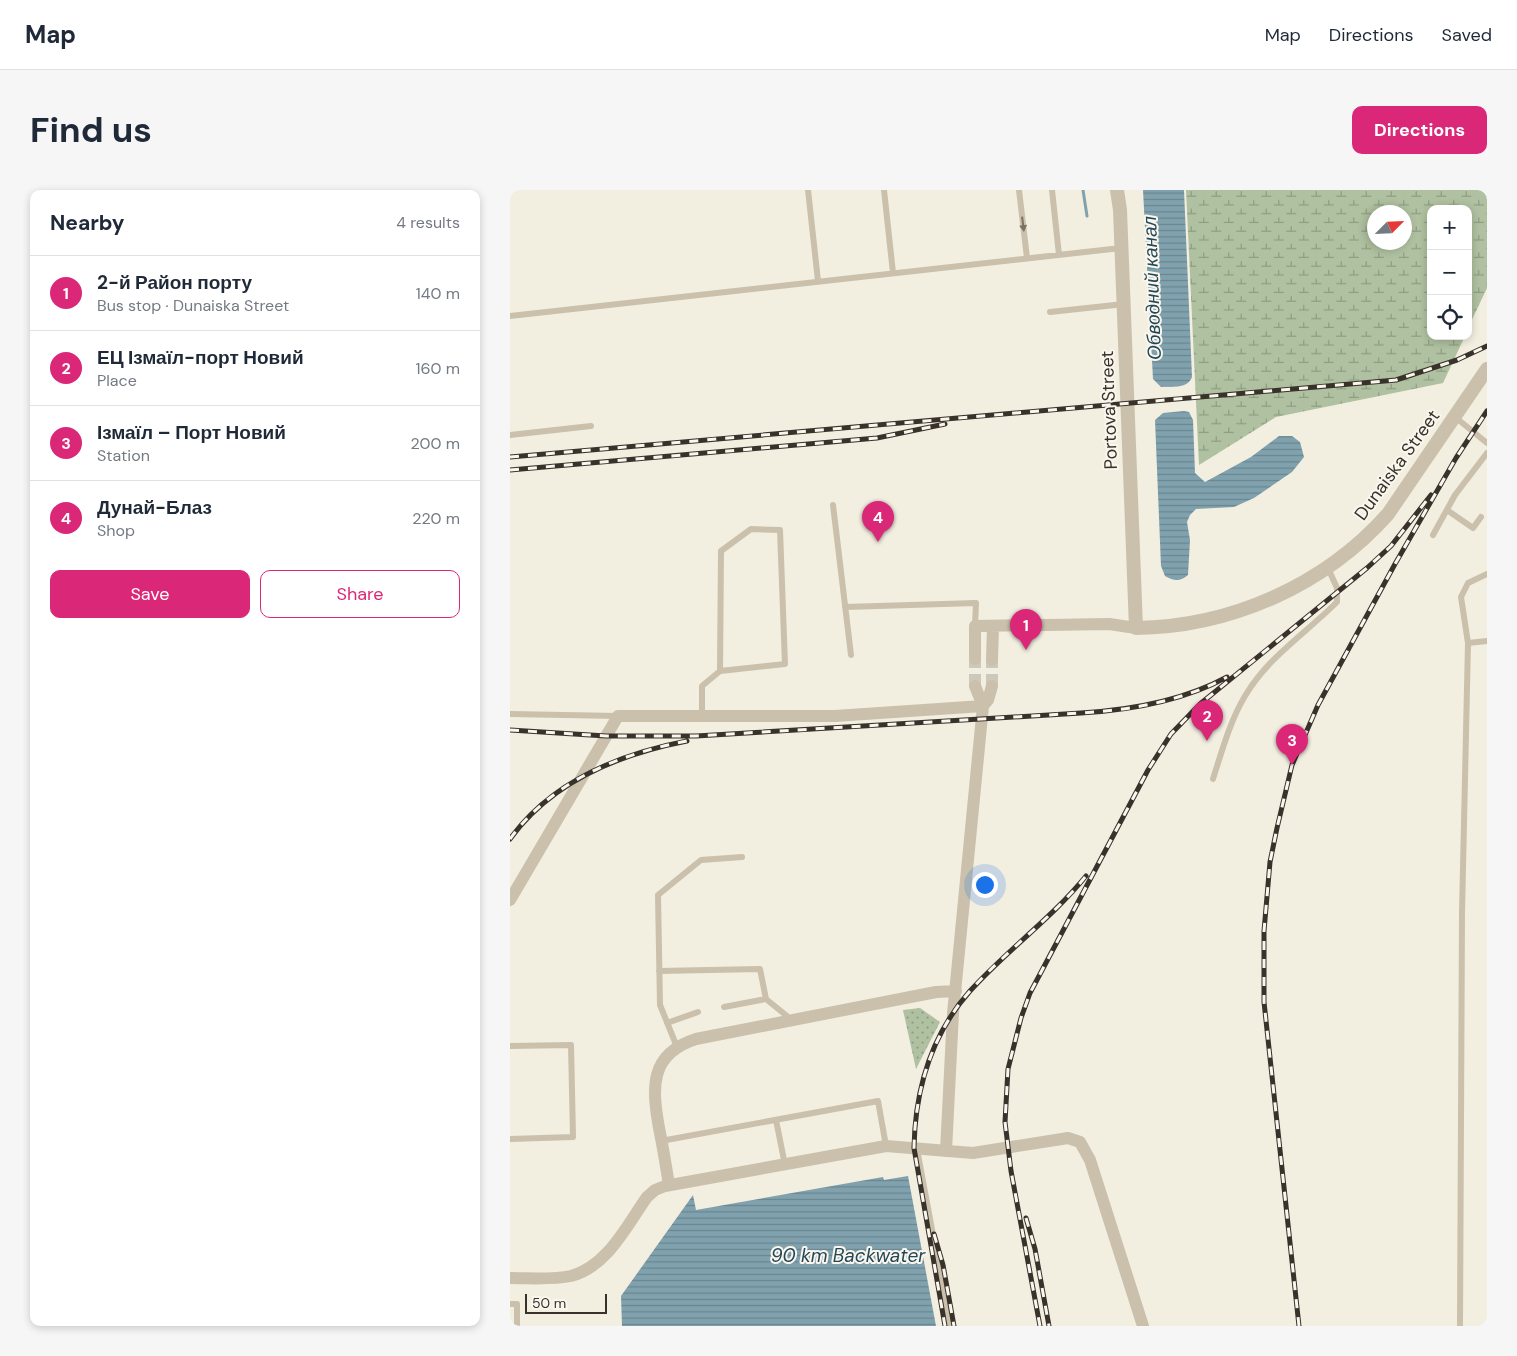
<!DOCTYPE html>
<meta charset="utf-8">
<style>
:root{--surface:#fff;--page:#f6f6f7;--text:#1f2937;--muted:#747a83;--line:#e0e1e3;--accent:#db2777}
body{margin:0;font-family:"DM Sans",sans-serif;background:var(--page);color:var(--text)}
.controls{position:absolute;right:15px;top:15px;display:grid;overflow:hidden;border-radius:10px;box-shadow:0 2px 8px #0003}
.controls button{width:45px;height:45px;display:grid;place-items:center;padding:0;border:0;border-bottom:1px solid var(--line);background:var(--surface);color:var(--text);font:25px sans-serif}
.compass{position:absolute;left:857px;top:15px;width:45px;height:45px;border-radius:50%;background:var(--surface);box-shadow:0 2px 8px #0003;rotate:66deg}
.scale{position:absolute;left:15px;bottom:12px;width:82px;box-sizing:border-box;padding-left:5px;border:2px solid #38322b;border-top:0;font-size:14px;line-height:18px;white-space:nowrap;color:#38322b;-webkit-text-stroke:4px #faf6ed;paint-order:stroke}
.you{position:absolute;left:474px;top:694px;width:18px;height:18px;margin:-12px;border:4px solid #fff;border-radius:50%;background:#1a73e8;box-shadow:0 0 0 8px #1a73e833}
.badge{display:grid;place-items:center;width:32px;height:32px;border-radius:50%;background:var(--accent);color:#fff;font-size:16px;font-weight:700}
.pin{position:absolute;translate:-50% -41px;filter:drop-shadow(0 1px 2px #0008)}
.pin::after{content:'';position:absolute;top:26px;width:18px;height:15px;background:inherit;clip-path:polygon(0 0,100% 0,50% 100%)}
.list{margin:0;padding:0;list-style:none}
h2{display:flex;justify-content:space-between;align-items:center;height:65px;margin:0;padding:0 20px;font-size:21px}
h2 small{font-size:16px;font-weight:400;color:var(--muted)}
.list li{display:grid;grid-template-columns:32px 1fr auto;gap:15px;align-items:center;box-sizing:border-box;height:75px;padding:0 20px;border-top:1px solid var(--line)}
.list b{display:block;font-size:19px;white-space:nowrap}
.list p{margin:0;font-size:16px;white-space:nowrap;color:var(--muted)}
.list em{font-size:16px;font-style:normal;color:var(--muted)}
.actions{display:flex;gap:10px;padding:15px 20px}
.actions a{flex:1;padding:11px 0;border:1px solid var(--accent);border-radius:10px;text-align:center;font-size:18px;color:var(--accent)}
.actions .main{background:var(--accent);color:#fff}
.icon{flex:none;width:28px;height:28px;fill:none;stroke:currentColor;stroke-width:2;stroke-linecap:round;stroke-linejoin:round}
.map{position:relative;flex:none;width:977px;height:1136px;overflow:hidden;border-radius:10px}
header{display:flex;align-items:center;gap:30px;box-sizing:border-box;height:70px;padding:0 25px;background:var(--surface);border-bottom:1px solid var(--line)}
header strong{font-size:24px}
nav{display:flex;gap:28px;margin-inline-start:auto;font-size:18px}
.intro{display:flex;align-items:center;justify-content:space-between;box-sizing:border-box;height:120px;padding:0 30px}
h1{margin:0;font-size:35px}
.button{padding:12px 22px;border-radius:10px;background:var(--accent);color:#fff;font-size:18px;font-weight:700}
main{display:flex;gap:30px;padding:0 30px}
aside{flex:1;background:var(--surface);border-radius:10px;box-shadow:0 2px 8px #0003}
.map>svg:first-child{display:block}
</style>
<header>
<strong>Map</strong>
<nav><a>Map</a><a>Directions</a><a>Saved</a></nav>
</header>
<div class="intro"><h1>Find us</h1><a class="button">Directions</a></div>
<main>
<aside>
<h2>Nearby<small>4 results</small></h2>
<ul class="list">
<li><span class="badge">1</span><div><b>2-й Район порту</b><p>Bus stop · Dunaiska Street</p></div><em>140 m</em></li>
<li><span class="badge">2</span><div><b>ЕЦ Ізмаїл-порт Новий</b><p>Place</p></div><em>160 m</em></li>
<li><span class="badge">3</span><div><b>Ізмаїл – Порт Новий</b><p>Station</p></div><em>200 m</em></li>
<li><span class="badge">4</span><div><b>Дунай-Блаз</b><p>Shop</p></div><em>220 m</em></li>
</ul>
<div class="actions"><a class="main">Save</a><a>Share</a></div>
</aside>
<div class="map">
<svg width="977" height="1136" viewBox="0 0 977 1136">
<defs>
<pattern id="grass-dots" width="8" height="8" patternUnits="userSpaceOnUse" patternTransform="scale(1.25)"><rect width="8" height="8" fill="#afc1a0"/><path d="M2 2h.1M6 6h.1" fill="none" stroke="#8f9d83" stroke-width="1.8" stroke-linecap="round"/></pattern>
<pattern id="wetland-marsh" width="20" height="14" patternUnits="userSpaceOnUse" patternTransform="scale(1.25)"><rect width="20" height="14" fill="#afc1a0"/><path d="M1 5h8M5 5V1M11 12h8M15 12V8" fill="none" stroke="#8f9d83"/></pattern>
<pattern id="water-rules" width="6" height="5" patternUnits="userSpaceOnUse" patternTransform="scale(1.25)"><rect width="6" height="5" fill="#80a2ae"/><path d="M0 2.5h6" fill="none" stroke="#6a858e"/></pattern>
</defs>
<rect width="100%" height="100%" fill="#f2eee0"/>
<path fill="url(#grass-dots)" d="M 410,818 L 430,832 L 406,879 L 393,820 Z"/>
<path fill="url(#wetland-marsh)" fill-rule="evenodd" d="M 676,0 L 977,0 L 977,98 L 958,138 L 958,19 L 921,19 L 921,146 L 955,146 L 933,193 L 766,227 L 689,275 ZM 864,22 L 894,22 L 894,52 L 864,52 Z"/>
<path fill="url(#water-rules)" d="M 633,0 L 674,0 L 682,187 C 678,199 662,196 651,197 L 643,189 Z
M 674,221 L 679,222 L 683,230 L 685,283 L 695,292 L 741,267 L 769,246 L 782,246 L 790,252 L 794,267 L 782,282 L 744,308 L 724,317 L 686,319 L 680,325 L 677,332 L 680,350 L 678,385 C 670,392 664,391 655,386 L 651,376 L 645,230 L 653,223 Z
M 398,986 L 426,1136 L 112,1136 L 111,1106 L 183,1005 L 186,1020 L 373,987 L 374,990 Z"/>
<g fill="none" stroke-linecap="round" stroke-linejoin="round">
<path stroke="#80a2ae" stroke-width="3" d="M 573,0 L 577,26"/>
<path stroke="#cdc8bc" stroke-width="12" stroke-dasharray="12 6" stroke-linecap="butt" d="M 465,496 L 465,469
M 482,496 L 482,470"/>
<path stroke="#cac0ac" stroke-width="6" d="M 298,0 L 308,91
M 374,0 L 383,83
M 509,0 L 517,68
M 542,0 L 549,65
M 540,122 L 614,114
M 0,126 L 611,58
M 945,227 L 977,253
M 0,245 L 81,236
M 323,315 L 341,465
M 937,320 L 963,338 L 971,327
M 923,345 L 945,305 L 977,263
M 335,417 L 466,413 L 465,436
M 958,453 L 977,451
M 0,524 L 108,526
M 192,526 L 192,496 L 210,481 L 275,474 L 270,340 L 241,339 L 211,361 L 210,481
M 703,589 C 712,561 720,531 735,506 C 758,467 796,443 827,412 L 827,398 L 818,378
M 149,781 L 250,779 L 256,809
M 214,817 L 256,809 L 277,826 L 278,831
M 157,833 L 188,822
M 0,856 L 61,855 L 63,947 L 0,949
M 167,857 L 150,815 L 148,705 L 191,670 L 232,667
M 266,930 L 275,975
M 151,951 L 368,911 L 376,956
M 407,959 L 440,1136
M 0,1114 L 7,1114 L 7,1136
M 950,1136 L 952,723 L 958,453 L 951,407 L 958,393 L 977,384"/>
<path stroke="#cac0ac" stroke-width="12" d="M 465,469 L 465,436 L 599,434 L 626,438
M 482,470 L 483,436
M 465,496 L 473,516
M 0,710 L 108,526 L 325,526 L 473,516
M 436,961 L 443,823 L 473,516 L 478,510 L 482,496
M 159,995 C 156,976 153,957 149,938 C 142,898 139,864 186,849 L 426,802 L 446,801
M 0,1088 C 20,1088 42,1090 61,1086 C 97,1077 117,1035 137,1007 L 145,1000 L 155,996 L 376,956 L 463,963 L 558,948 L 570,952 L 580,970 L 633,1136"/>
<path stroke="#cac0ac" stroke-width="14" d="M 607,0 L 610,20 L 626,438 C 721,437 815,395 878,324 L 977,179"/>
<g stroke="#38322b" stroke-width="5">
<path id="rail" d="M 0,267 L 886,190 L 947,170 L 977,156
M 0,280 L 367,248 L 435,234
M 0,540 L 96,546 L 186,546 L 571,523 C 621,520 673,511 717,487
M 0,649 C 42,591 109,564 177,551
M 516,1028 L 525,1059 L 539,1136
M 424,1044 L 433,1075 L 444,1136
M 435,1136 L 404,958 C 405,901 421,845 460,801 C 497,760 542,728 576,686
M 530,1136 L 501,981 L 495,932 L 498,879 L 511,828 L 520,803 L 638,580 L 661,544 L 690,514 L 857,378 L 881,356 L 921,305
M 789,1136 L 754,812 L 754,741 L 760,672 L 767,638 L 782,575 L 808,515 L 885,374 L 946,268 L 977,221"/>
</g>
<use href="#rail" stroke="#faf6ed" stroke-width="3" stroke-dasharray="9" stroke-linecap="butt"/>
</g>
<defs><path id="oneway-solid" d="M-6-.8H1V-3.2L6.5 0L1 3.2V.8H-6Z" transform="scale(1.25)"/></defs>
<use fill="#7a7265" href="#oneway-solid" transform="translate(513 34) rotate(83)"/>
<g text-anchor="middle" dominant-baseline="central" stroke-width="4" stroke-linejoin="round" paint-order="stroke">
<g font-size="18" fill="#38322b" stroke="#faf6ed">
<text transform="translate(599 220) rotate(-92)">Portova Street</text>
<text transform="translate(887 275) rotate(-54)">Dunaiska Street</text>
</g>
<g font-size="19" font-style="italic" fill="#224858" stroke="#faf6ed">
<text transform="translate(642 98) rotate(-92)">Обводний канал</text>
<text x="338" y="1065">90 km Backwater</text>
</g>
</g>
</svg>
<div class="controls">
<button>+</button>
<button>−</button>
<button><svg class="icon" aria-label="locate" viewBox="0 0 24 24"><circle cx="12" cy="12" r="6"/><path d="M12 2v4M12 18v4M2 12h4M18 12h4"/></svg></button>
</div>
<svg class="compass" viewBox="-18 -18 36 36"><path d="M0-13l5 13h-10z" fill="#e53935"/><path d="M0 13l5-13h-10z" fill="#747a83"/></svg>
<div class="scale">50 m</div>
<div class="you"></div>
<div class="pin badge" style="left:516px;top:460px">1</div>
<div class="pin badge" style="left:697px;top:551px">2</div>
<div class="pin badge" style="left:782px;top:575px">3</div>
<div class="pin badge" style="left:368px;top:352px">4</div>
</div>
</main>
